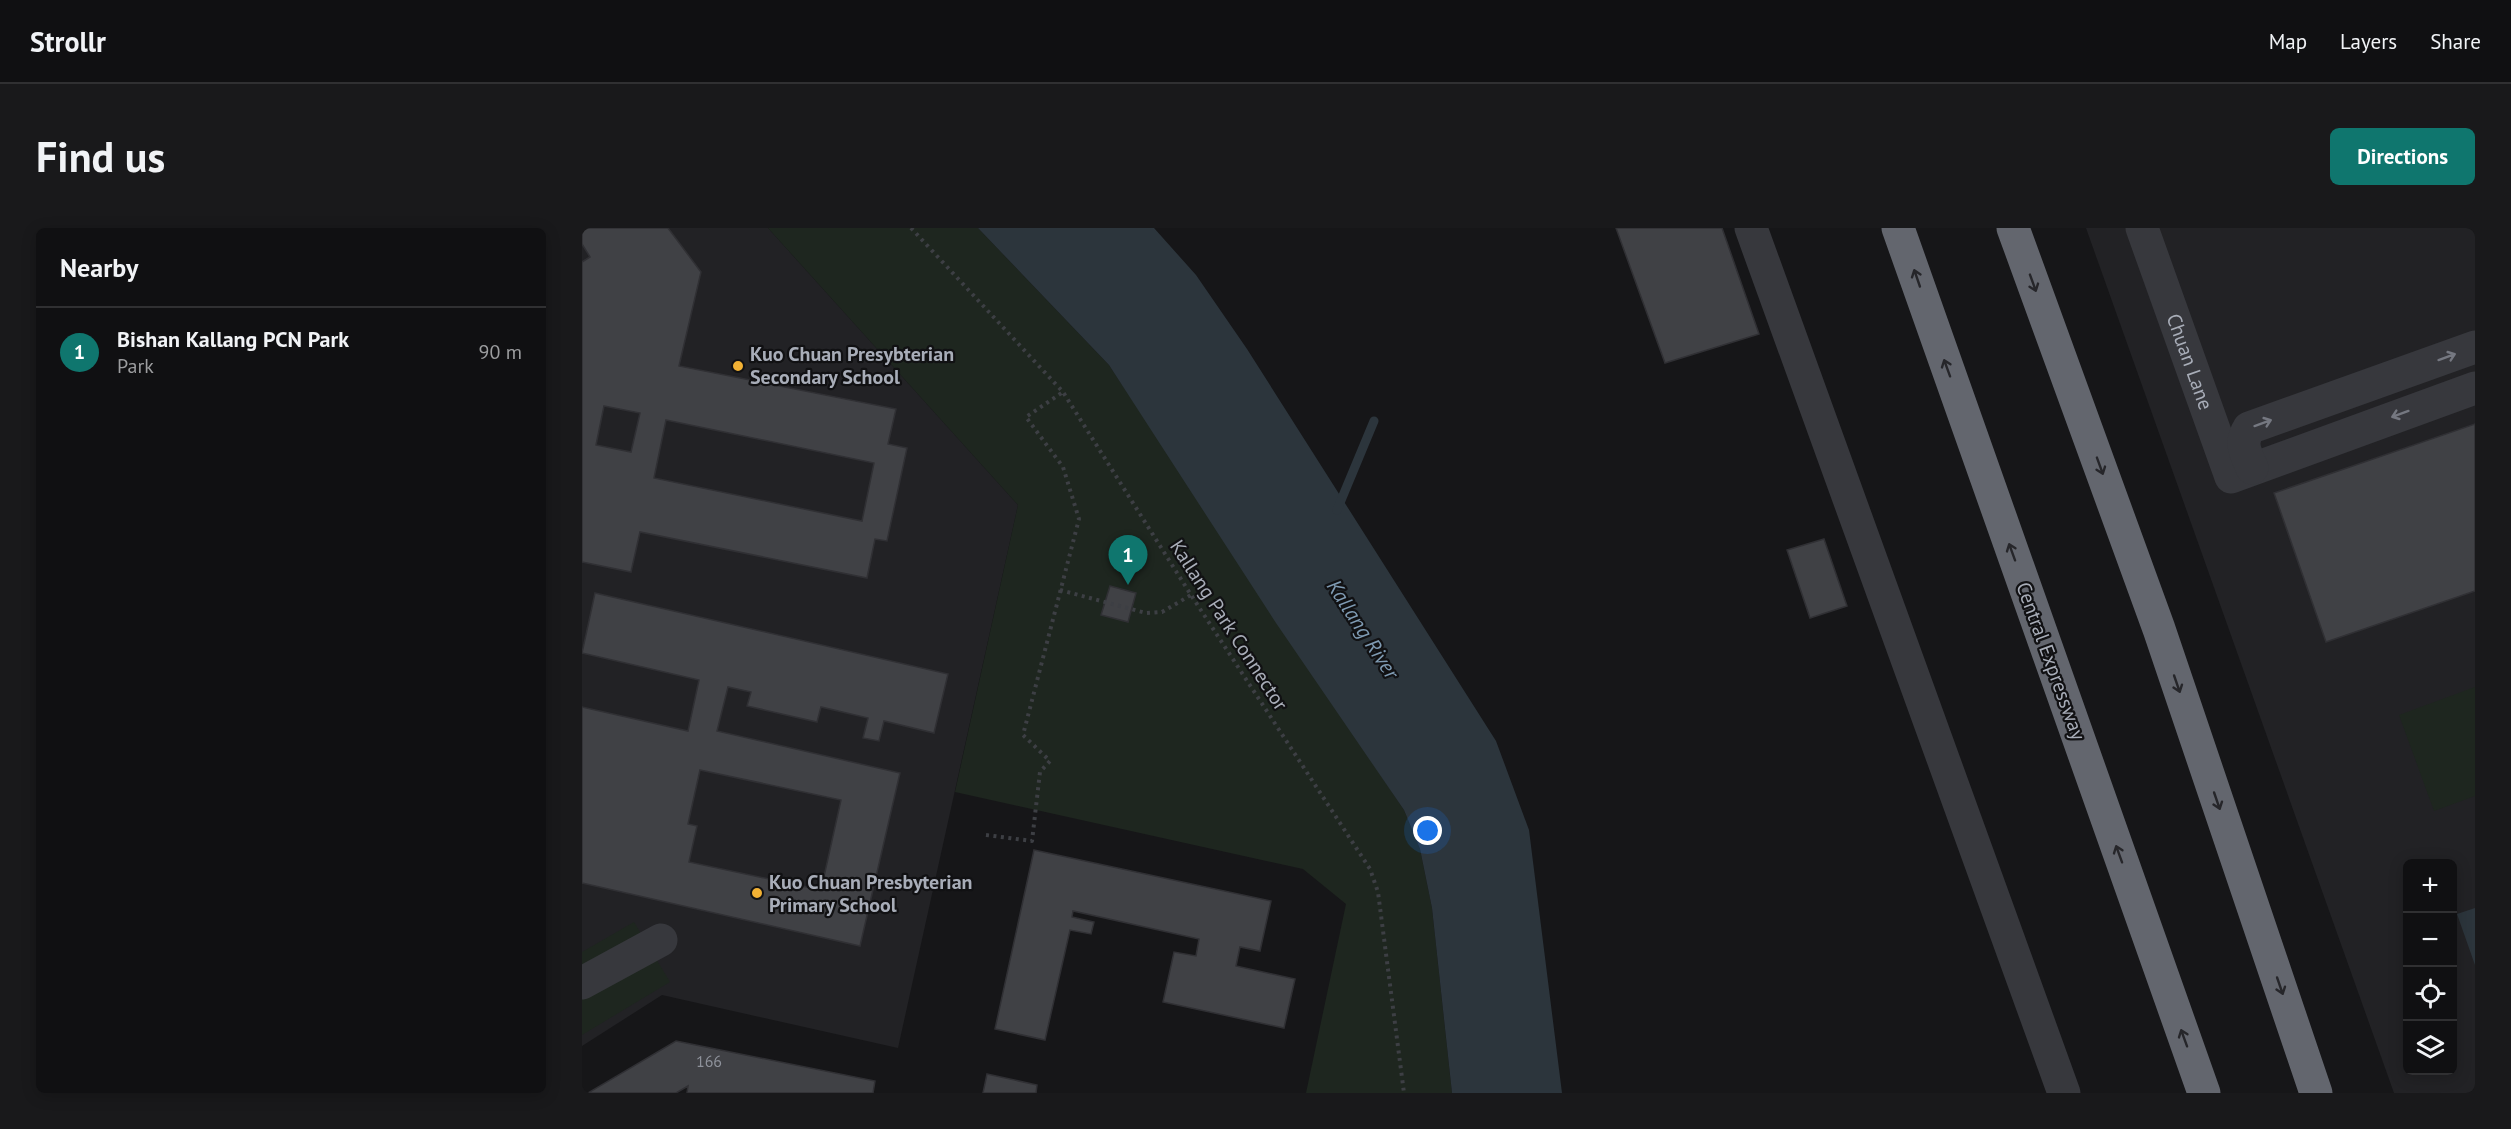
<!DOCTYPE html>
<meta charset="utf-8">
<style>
:root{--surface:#101012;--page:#19191b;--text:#f1f3f6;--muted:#9c9d9f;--line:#303032;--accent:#0f766e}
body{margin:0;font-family:"PT Sans",sans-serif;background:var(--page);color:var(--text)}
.controls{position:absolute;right:18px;bottom:18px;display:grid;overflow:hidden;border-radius:9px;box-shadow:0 3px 15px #0003}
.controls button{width:54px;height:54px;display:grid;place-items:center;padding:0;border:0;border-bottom:2px solid var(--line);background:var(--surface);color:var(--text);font:30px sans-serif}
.you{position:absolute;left:846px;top:603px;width:21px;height:21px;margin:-15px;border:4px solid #fff;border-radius:50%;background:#1a73e8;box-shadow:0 0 0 9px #1a73e833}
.badge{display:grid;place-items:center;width:39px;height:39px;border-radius:50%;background:var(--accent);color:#fff;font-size:20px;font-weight:700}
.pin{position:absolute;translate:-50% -50px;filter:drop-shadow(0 2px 3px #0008)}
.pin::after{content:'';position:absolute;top:32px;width:21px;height:18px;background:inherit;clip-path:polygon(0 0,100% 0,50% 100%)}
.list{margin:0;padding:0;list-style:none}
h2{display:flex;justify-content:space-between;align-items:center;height:78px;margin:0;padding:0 24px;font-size:26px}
h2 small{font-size:20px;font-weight:400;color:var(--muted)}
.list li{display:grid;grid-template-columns:39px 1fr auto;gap:18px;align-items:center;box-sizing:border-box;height:90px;padding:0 24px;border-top:2px solid var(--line)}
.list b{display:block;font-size:22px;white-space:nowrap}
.list p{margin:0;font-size:20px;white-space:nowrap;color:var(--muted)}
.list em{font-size:20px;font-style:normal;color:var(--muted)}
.icon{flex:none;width:33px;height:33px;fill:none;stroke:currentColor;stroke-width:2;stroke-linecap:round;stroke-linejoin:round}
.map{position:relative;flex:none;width:1893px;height:865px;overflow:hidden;border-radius:9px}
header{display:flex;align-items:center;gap:36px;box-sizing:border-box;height:84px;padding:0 30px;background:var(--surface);border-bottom:2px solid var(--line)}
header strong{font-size:28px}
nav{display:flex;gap:33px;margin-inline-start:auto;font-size:21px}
.intro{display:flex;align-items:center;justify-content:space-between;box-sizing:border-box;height:144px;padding:0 36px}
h1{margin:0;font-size:42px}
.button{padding:15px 27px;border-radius:9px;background:var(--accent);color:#fff;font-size:21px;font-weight:700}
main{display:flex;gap:36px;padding:0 36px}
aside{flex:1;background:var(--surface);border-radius:9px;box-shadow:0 3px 15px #0003}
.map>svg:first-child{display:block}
</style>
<header>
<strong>Strollr</strong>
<nav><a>Map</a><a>Layers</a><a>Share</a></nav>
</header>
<div class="intro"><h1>Find us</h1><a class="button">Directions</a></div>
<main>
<aside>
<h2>Nearby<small></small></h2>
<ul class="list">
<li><span class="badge">1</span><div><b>Bishan Kallang PCN Park</b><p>Park</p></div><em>90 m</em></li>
</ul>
</aside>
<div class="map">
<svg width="1893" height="865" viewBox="0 0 1893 865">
<rect width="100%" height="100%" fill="#161618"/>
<path fill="#222225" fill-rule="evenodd" d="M 0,0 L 186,0 L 436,277 L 316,820 L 80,767 L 0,818 Z
M 1504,0 L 1893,0 L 1893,865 L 1812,865 ZM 1826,636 L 1870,636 L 1870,842 L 1826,842 Z"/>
<path fill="#1e261f" d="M 186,0 L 396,0 L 527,137 L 822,582 L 838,621 L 850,680 L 870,865 L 724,865 L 764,676 L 721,641 L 373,564 L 436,277 Z
M 1893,459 L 1893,568 L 1852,583 L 1817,487 Z
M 52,694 L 88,754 L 0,807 L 0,724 Z"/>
<path fill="#2c353c" d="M 396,0 L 572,0 L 614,47 L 665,121 L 914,513 L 947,602 L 980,865 L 870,865 L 850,680 L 838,621 L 822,582 L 694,395 L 527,137 Z
M 1893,680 L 1893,737 L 1875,686 Z"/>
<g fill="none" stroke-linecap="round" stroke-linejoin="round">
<path stroke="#2c353c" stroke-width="9" d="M 755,282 L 792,193"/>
</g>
<path fill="#404145" stroke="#303034" stroke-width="1.5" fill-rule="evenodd" d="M 0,0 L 86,0 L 119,44 L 97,138 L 314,181 L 306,216 L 325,220 L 305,313 L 293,311 L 285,350 L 58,304 L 49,344 L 0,334 L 0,34 L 8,29 L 0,16 ZM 22,178 L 58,185 L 49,224 L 14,217 ZM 84,192 L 292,235 L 280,293 L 72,250 Z
M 1034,0 L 1140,0 L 1177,106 L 1083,135 Z
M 1893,196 L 1893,363 L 1744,414 L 1692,265 Z
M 1242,311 L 1265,378 L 1228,390 L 1205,322 Z
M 528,358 L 554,365 L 546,394 L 519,387 Z
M 13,365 L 366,446 L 352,505 L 302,493 L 297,513 L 281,510 L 286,490 L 239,479 L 235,494 L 165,478 L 169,464 L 146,459 L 135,503 L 318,545 L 278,718 L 0,655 L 0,479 L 106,503 L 117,452 L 0,425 ZM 118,542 L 259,572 L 239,662 L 107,634 L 115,598 L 106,596 Z
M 452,622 L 689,673 L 678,723 L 658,719 L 654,738 L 713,751 L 702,800 L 581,774 L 592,724 L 614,728 L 617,711 L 491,683 L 490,689 L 512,694 L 509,706 L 488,702 L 463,812 L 413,801 Z
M 94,813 L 293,853 L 291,865 L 105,865 L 106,858 L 94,865 L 6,865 Z
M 405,846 L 455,857 L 454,865 L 401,865 Z"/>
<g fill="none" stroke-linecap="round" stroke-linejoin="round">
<path stroke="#3d3f44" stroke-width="4" stroke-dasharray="3 4.5" stroke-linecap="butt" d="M 329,0 L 481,164 L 609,367 L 788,641 L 796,664 L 822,865
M 478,362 L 564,385 L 580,384 L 609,367
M 404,607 L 450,613 L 458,544 L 468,533 L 441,507 L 497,291 L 481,239 L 444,189 L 481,164"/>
<g stroke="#37383d" stroke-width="33">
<path d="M 1169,0 L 1482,865"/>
<path id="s1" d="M 1560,0 L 1649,249 L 1893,160"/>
<path d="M 1670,240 C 1664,225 1657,216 1667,200 L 1893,119"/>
<path d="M 0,755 L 79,712"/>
</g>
<path stroke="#63666e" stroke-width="33" d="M 1316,0 L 1622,865
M 1431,0 L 1577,401 L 1734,865"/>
</g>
<defs><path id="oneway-shaft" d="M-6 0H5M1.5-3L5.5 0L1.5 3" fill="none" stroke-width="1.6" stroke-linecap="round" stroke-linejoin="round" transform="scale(1.5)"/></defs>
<g stroke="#26262a">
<use href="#oneway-shaft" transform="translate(1335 50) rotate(-109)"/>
<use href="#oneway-shaft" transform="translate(1451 55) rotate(70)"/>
<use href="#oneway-shaft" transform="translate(1365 140) rotate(-110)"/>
<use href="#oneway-shaft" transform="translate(1518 238) rotate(70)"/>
<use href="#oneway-shaft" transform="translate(1430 324) rotate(-110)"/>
<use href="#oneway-shaft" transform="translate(1595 456) rotate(71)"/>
<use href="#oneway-shaft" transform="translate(1635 573) rotate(71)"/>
<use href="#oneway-shaft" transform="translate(1537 626) rotate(-110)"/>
<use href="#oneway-shaft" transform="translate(1698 758) rotate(71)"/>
<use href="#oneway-shaft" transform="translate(1602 810) rotate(-110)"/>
</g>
<g stroke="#757881">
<use href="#oneway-shaft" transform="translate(1865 129) rotate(-20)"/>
<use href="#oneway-shaft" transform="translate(1818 186) rotate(160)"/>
<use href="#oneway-shaft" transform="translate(1681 195) rotate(-20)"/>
</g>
<g fill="#f2b134" stroke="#111113" stroke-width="2">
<circle cx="156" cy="138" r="6"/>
<circle cx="175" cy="665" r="6"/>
</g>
<g text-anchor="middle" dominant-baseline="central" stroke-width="4.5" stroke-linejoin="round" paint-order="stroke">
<g font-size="16" fill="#8e929b">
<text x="127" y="833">166</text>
</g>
<g font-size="20" font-weight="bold" fill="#a8adb8" stroke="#111113" text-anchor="start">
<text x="168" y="126">Kuo Chuan Presybterian<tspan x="168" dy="23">Secondary School</tspan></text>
<text x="187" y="654">Kuo Chuan Presbyterian<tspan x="187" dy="23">Primary School</tspan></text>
</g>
<g font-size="20" fill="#a8adb8" stroke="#111113">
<text stroke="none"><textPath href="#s1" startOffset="142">Chuan Lane</textPath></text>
<text transform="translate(647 397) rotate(57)">Kallang Park Connector</text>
<text transform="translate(1469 433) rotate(70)">Central Expressway</text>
</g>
<g font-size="21" font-style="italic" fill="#7f9bb3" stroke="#111113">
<text transform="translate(781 401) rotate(57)">Kallang River</text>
</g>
</g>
</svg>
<div class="controls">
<button>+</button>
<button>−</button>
<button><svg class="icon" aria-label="locate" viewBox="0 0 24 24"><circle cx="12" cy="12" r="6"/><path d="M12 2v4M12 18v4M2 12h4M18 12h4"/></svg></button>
<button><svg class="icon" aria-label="layers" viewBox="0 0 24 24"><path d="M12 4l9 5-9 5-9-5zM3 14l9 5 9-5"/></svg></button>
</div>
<div class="you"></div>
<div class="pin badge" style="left:546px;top:357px">1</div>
</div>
</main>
